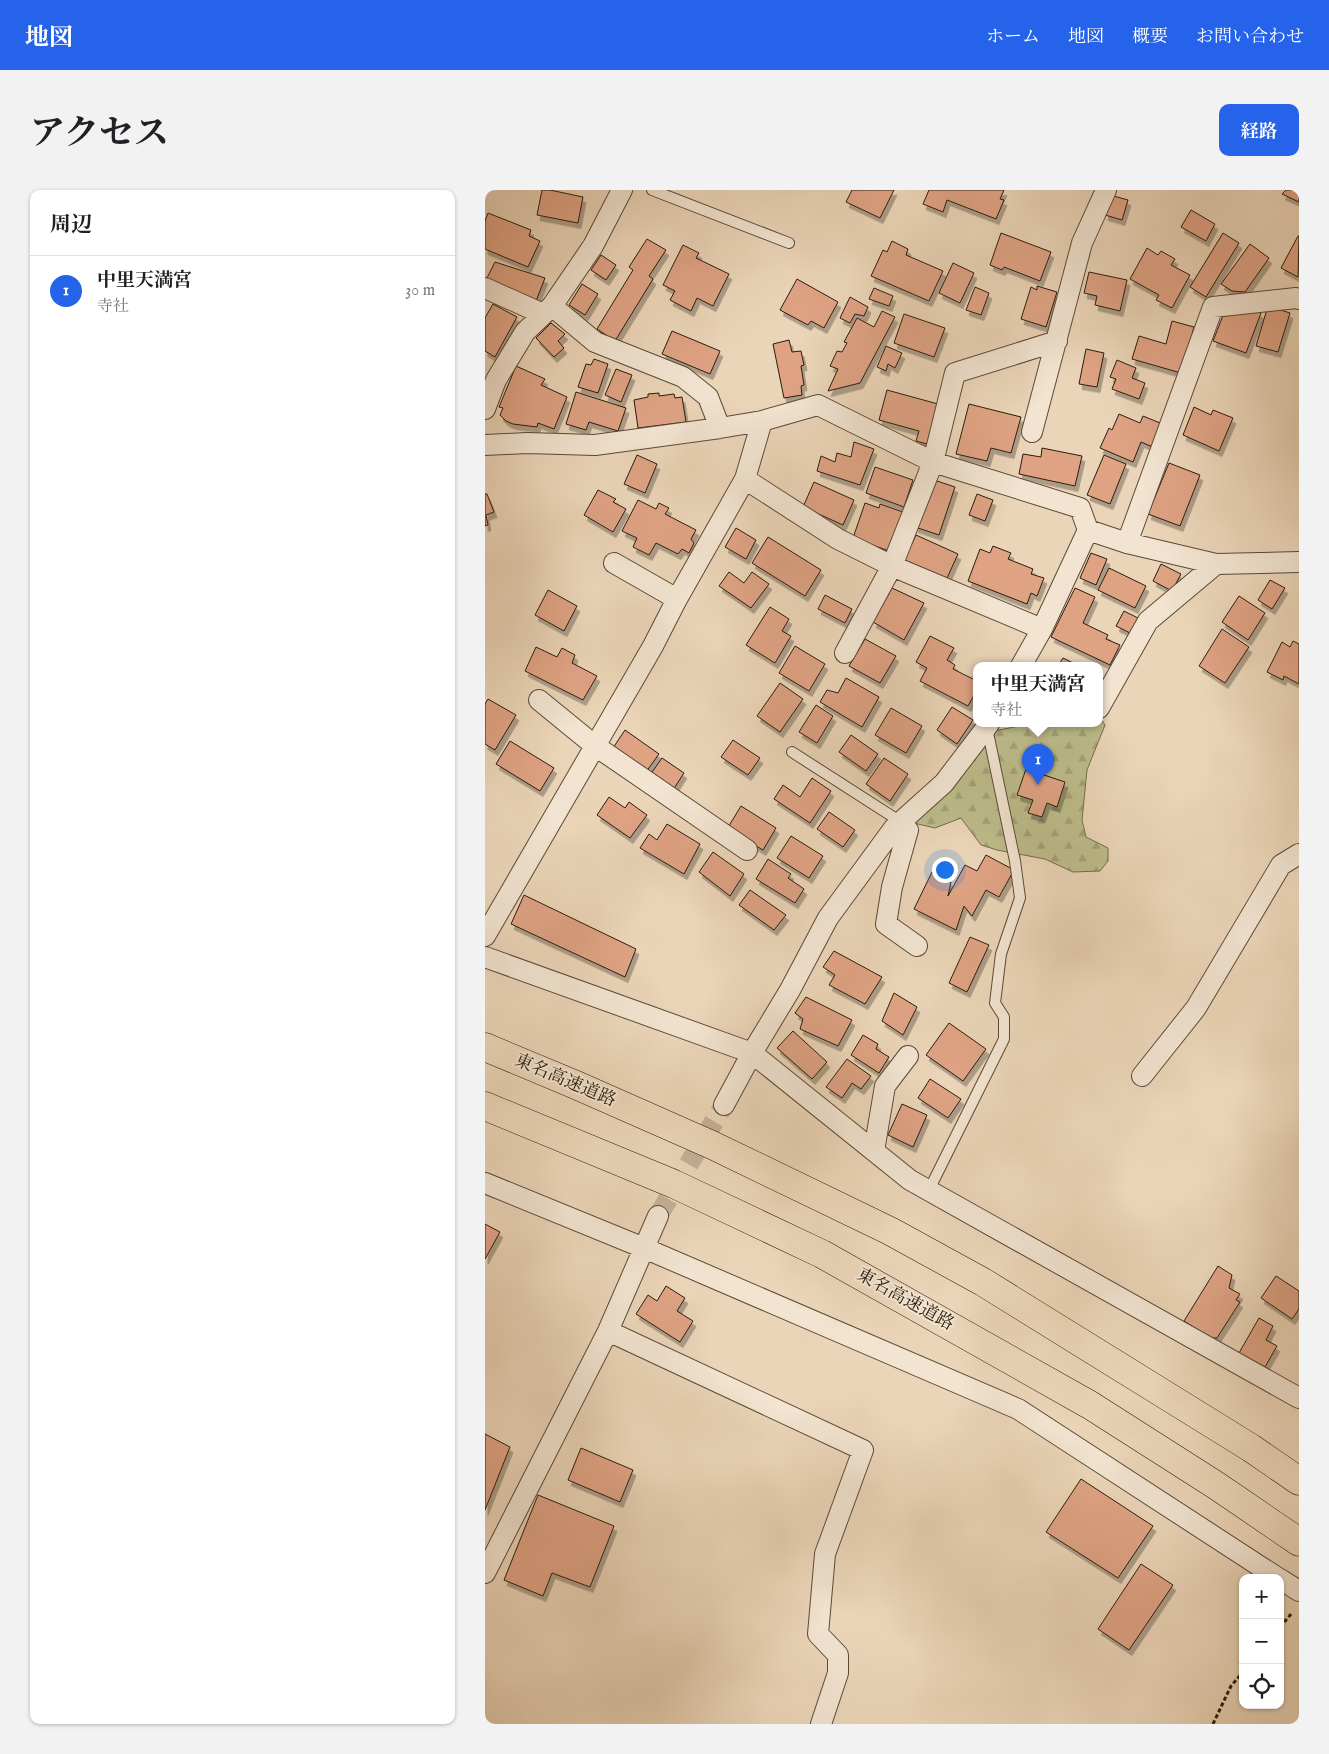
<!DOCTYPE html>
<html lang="ja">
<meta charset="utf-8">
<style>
:root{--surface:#fff;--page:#f2f2f2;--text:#202124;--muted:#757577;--line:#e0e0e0;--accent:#2563eb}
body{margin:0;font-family:"IM FELL English","Noto Serif JP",serif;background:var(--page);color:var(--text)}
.controls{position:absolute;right:15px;bottom:15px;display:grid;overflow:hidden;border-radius:10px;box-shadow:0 1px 4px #0004}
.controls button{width:45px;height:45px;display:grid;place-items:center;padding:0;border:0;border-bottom:1px solid var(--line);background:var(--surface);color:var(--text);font:25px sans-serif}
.you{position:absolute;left:459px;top:679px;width:18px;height:18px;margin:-12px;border:4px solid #fff;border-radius:50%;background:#1a73e8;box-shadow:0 0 0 8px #1a73e833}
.badge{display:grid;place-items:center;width:32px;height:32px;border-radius:50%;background:var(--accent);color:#fff;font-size:16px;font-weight:700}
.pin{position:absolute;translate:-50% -41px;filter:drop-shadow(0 1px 2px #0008)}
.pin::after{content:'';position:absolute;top:26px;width:18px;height:15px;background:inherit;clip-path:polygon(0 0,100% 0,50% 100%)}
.popup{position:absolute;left:488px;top:472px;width:130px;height:65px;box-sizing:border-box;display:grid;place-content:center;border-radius:10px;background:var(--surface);filter:drop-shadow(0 1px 4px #0005);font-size:16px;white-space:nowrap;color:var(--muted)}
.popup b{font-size:19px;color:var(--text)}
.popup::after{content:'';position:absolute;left:50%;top:100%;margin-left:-10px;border:10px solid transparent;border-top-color:var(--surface)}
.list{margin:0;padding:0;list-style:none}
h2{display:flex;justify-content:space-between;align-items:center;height:65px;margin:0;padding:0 20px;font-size:21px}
h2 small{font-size:16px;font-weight:400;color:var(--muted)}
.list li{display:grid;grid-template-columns:32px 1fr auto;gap:15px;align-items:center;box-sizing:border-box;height:70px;padding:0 20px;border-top:1px solid var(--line)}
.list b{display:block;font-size:19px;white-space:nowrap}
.list p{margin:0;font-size:16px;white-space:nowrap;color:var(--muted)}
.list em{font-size:16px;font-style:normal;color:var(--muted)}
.icon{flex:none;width:28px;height:28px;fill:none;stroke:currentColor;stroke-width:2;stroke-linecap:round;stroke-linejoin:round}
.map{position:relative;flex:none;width:814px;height:1534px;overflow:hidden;border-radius:10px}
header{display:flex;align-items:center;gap:30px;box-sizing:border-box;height:70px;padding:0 25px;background:var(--accent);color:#fff}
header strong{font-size:24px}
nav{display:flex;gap:28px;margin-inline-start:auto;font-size:18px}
.intro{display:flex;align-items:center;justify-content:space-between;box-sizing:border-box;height:120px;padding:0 30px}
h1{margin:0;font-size:35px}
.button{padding:12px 22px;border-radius:10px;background:var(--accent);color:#fff;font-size:18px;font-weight:700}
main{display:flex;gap:30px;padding:0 30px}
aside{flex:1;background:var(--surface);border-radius:10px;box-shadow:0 1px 4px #0004}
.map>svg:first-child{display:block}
</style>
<header>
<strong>地図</strong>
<nav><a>ホーム</a><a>地図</a><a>概要</a><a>お問い合わせ</a></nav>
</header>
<div class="intro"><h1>アクセス</h1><a class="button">経路</a></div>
<main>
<aside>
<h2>周辺<small></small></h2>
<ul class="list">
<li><span class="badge">1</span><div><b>中里天満宮</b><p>寺社</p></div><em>30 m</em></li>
</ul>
</aside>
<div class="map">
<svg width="814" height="1534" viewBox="0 0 814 1534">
<defs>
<pattern id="forest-firs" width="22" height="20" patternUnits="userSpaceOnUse" patternTransform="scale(1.25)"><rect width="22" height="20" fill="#bdbc8b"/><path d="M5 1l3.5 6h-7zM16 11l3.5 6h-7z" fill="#a3a177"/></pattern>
<filter id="shadow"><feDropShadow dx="3" dy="5.5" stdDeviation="0" flood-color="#0004"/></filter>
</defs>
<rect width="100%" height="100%" fill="#ebd5b8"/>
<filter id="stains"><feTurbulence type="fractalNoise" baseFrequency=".004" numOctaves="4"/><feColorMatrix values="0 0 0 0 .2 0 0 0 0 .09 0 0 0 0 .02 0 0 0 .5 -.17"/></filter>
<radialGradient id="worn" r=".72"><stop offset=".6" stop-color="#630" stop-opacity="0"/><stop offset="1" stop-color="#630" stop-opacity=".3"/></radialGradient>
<path fill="url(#forest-firs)" stroke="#746c4c" d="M 614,526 L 620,535 L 602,580 L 597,630 L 601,647 L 623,658 L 623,671 L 615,681 L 588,682 L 560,669 L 512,660 L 496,655 L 476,628 L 450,638 L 429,633 L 505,542 L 543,534 L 614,534 Z"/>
<path fill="#dfa384" stroke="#2a1b0e" filter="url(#shadow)" d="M 57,0 L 65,0 L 98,7 L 93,33 L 52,25 Z
M 367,0 L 409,0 L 395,28 L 361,12 Z
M 444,0 L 519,0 L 515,9 L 519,10 L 511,29 L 462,10 L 458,22 L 438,14 Z
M 801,0 L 814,0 L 814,12 L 797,4 Z
M 625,5 L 643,10 L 637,30 L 620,25 Z
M 706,20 L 730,34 L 721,51 L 696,37 Z
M 3,23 L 46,40 L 44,46 L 55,51 L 43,77 L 0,59 L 0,31 Z
M 516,43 L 566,62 L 555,91 L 519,77 L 517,80 L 505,75 Z
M 738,43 L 754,53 L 721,107 L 705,97 Z
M 813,46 L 814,46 L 813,87 L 796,78 Z
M 162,49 L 181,60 L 164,86 L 168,89 L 130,151 L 112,139 L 148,80 L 144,77 Z
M 407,51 L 423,59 L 421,65 L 458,81 L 444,111 L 386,86 L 398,60 L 402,62 Z
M 765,54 L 784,68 L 760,102 L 747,101 L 736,94 Z
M 198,55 L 214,63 L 211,68 L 244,84 L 228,116 L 212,108 L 206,121 L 185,110 L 190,101 L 178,95 Z
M 662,58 L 673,65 L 676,61 L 690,69 L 686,75 L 705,85 L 687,118 L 671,110 L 674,105 L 645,89 Z
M 116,65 L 131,75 L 121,90 L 106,80 Z
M 10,72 L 60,88 L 51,111 L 2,88 Z
M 468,73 L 489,83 L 475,113 L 454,103 Z
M 604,82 L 642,90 L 635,121 L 610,115 L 612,106 L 599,103 Z
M 312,89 L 353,112 L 339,138 L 326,131 L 323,135 L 295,120 Z
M 97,94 L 113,104 L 100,125 L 84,115 Z
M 552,96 L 572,102 L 561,137 L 536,129 L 546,97 L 552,100 Z
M 490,97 L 504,103 L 496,125 L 481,120 Z
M 389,98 L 408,106 L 404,116 L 384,109 Z
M 365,107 L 383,117 L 379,126 L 370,124 L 365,133 L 355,128 Z
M 8,114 L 32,127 L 10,167 L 0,161 L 0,128 Z
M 783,116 L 805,123 L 793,162 L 771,156 Z
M 761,117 L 776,123 L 761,163 L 728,151 L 739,123 Z
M 397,121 L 410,127 L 375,193 L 343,201 L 353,179 L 345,176 L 352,161 L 357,162 L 362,153 L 359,152 L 372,128 L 389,137 Z
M 419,124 L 460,138 L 449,167 L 409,153 Z
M 687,131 L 709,137 L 696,183 L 647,169 L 654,146 L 681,154 Z
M 66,133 L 80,144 L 73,151 L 79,158 L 69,167 L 51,148 Z
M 187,141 L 235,161 L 225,184 L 177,164 Z
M 304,150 L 307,162 L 316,161 L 319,175 L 316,176 L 319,195 L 316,196 L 317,205 L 299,208 L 288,154 Z
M 401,156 L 417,163 L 410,178 L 403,174 L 401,181 L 392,177 Z
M 601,159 L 619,163 L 612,197 L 594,194 Z
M 109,169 L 123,174 L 113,203 L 93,197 L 101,174 L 106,175 Z
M 632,170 L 651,178 L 647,188 L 660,193 L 654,209 L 627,199 L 631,189 L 625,187 Z
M 31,176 L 60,189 L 56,195 L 82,207 L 69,239 L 53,233 L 52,237 L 28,234 L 21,231 L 15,225 L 18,218 L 14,217 Z
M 131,179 L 147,185 L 136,212 L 120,205 Z
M 402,200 L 453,214 L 442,254 L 431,251 L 434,241 L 394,230 Z
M 91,202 L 141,218 L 133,241 L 104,232 L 101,240 L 81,234 Z
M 174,203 L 174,206 L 189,204 L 190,208 L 197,207 L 201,232 L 153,238 L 149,210 L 163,207 L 163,204 Z
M 484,214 L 536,227 L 526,263 L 506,258 L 502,271 L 471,264 Z
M 709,217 L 726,225 L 728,220 L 748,228 L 734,261 L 698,245 Z
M 634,224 L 655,233 L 658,226 L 680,235 L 670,258 L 656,252 L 648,272 L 615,258 L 624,238 L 627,240 Z
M 369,252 L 389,259 L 375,295 L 332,281 L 336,266 L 350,272 L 352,263 L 366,267 Z
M 557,258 L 597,266 L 590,296 L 534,284 L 538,264 L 556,267 Z
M 152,265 L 172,274 L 160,303 L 139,294 Z
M 619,265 L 641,274 L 625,314 L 602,305 Z
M 684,273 L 715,285 L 695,336 L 663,324 Z
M 390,277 L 428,290 L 419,317 L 381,303 Z
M 446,289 L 470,297 L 454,345 L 430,337 Z
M 329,292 L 369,310 L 358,335 L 318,317 Z
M 113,300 L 131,309 L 128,312 L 141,319 L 128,342 L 99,325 Z
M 0,304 L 2,304 L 9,322 L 1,325 L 3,335 L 0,336 Z
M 492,304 L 508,310 L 500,331 L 484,325 Z
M 153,310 L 171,319 L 174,313 L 184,318 L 180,324 L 211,340 L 206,349 L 209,353 L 204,363 L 197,359 L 193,364 L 171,353 L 164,365 L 148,357 L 152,348 L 137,341 Z
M 380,313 L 394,318 L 395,314 L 418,322 L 404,361 L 368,348 Z
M 251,338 L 271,350 L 261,369 L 240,357 Z
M 431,345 L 473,364 L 462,388 L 419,370 Z
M 283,347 L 336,380 L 320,406 L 267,373 Z
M 508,356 L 526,363 L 523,369 L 548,379 L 546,384 L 559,388 L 552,406 L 546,403 L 542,414 L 483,391 L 495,359 L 505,363 Z
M 606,363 L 622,369 L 611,395 L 595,388 Z
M 676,374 L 696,384 L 687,401 L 668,391 Z
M 624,378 L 661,396 L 650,418 L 613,400 Z
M 244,382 L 259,393 L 267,382 L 284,394 L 266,418 L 234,396 Z
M 785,390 L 800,398 L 787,419 L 773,410 Z
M 407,398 L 439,413 L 419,450 L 388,432 Z
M 590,398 L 610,407 L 598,433 L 623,445 L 621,449 L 635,455 L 625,475 L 566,447 Z
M 63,400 L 92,416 L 79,441 L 50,425 Z
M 340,405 L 367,419 L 360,433 L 333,419 Z
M 754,406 L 780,423 L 763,450 L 737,432 Z
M 285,417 L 304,429 L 297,441 L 306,446 L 290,473 L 261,455 Z
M 639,421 L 653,428 L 645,443 L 631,436 Z
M 737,439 L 764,457 L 740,493 L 714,476 Z
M 445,446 L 469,458 L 462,470 L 470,475 L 468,479 L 492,491 L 492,500 L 483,516 L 435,491 L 442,478 L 431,472 Z
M 380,449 L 411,466 L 395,493 L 364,476 Z
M 808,451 L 814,454 L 814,494 L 799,486 L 798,490 L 782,482 L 797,452 L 805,457 Z
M 310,456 L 340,474 L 324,501 L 294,483 Z
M 51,457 L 72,467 L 77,458 L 90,465 L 87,473 L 112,486 L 98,510 L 40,481 Z
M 578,468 L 594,476 L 573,476 Z
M 361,488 L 394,507 L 377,537 L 335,512 L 342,500 L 353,503 Z
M 295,493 L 318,509 L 295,542 L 272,526 Z
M 3,509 L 31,525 L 10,560 L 0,554 L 0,514 Z
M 331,515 L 348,526 L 332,553 L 314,542 Z
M 467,517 L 488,530 L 472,554 L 452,540 Z
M 406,518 L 437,536 L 421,563 L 390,545 Z
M 140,540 L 174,564 L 161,582 L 128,558 Z
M 366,545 L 393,564 L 381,581 L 354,562 Z
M 248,550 L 275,568 L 263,585 L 236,567 Z
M 25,551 L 69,578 L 55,601 L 11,574 Z
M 177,568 L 199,583 L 188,600 L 165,585 Z
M 399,568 L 423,584 L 405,611 L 381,594 Z
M 541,579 L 580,592 L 572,617 L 562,613 L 557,627 L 543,623 L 548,610 L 532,605 Z
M 327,588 L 346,601 L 325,633 L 289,609 L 298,595 L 315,607 Z
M 124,607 L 140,618 L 144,612 L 162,625 L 145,648 L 112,625 Z
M 256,616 L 291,638 L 278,660 L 242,639 Z
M 344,622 L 370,640 L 358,657 L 332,639 Z
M 182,634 L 215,654 L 199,684 L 155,658 L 164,644 L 172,650 Z
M 306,646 L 338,666 L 324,688 L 292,668 Z
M 228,662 L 259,684 L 245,706 L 214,682 Z
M 501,665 L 529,680 L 514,707 L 501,700 L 487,726 L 479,716 L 471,740 L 429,719 L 447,682 L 466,692 L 463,706 L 480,675 L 492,681 Z
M 283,669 L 306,684 L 303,688 L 319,699 L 310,713 L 271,689 Z
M 265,700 L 301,725 L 289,740 L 254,715 Z
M 39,705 L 151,759 L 140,787 L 26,734 Z
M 485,747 L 504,755 L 482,802 L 464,793 Z
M 349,761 L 397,787 L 380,814 L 344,795 L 350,785 L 338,777 Z
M 409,803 L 432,817 L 418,845 L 397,831 Z
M 321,807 L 367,830 L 353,856 L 315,839 L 318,829 L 310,823 Z
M 464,833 L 501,859 L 478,891 L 441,865 Z
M 308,841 L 342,872 L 327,889 L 292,858 Z
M 378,845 L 393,854 L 391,859 L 404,867 L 394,883 L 366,865 Z
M 362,869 L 386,886 L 376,899 L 367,893 L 357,908 L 341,897 Z
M 445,889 L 476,909 L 463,928 L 433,908 Z
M 417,914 L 442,925 L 428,957 L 403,945 Z
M 0,1034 L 15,1042 L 0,1069 Z
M 733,1076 L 747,1085 L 744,1098 L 755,1104 L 751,1110 L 755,1112 L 732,1148 L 726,1148 L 699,1131 Z
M 791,1086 L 814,1101 L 814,1119 L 807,1129 L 776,1108 Z
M 181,1096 L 200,1108 L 192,1121 L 208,1131 L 195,1152 L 151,1124 L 163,1105 L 172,1111 Z
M 774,1128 L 788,1136 L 781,1150 L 792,1156 L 780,1177 L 754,1163 Z
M 0,1244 L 25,1257 L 0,1320 Z
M 96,1258 L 148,1280 L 135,1312 L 83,1290 Z
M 596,1289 L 668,1336 L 633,1388 L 561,1342 Z
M 53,1305 L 129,1336 L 105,1397 L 67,1383 L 58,1406 L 19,1390 Z
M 656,1374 L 688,1395 L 644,1460 L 613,1439 Z"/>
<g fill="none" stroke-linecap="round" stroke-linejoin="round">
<path stroke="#c4b096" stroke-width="20" stroke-dasharray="20 10" stroke-linecap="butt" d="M 173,1026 L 239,915"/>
<g stroke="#5a4a38" stroke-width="12">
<path id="lane" d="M 167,0 L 304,53
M 307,562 L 416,632
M 444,1000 L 519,849 L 519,827 L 510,813 L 516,764 L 535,708 L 530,671 L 502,538"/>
</g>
<g stroke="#5a4a38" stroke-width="22">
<path id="street" d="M 0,98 L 58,124
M 67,116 L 110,152 L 198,187 L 223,207 L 235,238
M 0,219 L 11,190 L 40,142 L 67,116 L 108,56 L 137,0
M 547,242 L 597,53 L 621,0
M 0,255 L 42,253 L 110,255 L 235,238 L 277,231 L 333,215 L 448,272 L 595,318 L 603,340 L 557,439 L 536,476
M 260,289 L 353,349 L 407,376 L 557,439
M 603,340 L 642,353 L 731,374 L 814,372
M 642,353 L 728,117 L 811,108 L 814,109
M 129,373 L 192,409
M 360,463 L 407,376 L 448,272 L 470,183 L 572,151
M 54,510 L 109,555 L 262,660
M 614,518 L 663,431 L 731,374
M 416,632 L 423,640 L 407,697 L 401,734 L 432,756
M 0,746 L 168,456 L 192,409 L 260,289 L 277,231
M 0,767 L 267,863 L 425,990 L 814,1208
M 657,886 L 711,818 L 796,675 L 814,664
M 239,915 L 267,863 L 305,800 L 343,728 L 409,638 L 459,593 L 504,534
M 389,961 L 400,896 L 423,866
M 0,993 L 159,1058 L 533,1219 L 793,1388
M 123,1141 L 378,1260 L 340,1364 L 333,1444 L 353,1465 L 353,1483 L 336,1534
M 0,1383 L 123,1141 L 173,1026
M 795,1389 L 814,1401"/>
</g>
<g stroke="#2a1b0e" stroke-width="29">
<path id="highway" d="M 0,857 L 91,895 L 227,955 L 405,1041 L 498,1092 L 766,1258 L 814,1291
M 0,916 L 189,994 L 337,1064 L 605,1215 L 732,1296 L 814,1352"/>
</g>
<path stroke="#2a1b0e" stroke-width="3" stroke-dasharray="4 2.5" stroke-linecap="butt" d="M 795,1437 L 807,1423
M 728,1534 L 746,1496 L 758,1482"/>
<use href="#lane" stroke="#f2e4d1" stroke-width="10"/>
<use href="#street" stroke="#f2e4d1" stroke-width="20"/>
<use href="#highway" stroke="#ebd5b8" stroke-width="28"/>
</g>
<g text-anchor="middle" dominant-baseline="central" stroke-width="4" stroke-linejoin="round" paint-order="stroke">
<g font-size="18" fill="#2a1b0e" stroke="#f2e4d1">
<text transform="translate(80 891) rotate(23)">東名高速道路</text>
<text transform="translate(420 1110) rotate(29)">東名高速道路</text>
</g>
</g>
<rect width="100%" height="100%" filter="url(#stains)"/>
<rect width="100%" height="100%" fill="url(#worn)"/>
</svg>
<div class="controls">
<button>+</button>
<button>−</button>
<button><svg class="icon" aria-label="locate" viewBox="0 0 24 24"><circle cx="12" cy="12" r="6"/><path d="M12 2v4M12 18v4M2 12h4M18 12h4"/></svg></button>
</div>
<div class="you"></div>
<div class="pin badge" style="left:553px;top:595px">1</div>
<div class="popup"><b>中里天満宮</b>寺社</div>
</div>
</main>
